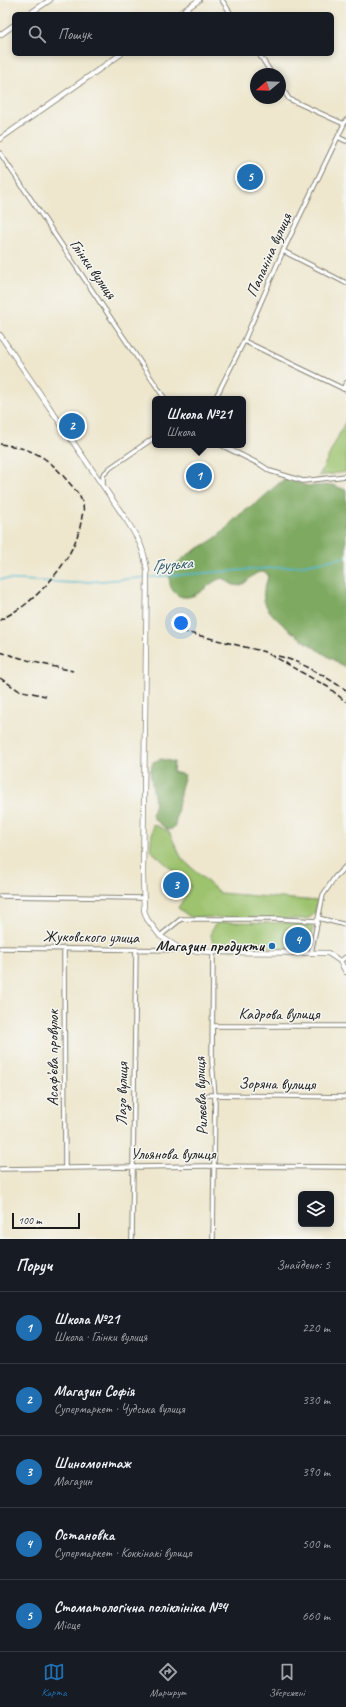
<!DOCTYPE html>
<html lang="uk">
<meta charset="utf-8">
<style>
:root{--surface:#171b24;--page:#20242c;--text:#f1f3f6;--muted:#9ea1a6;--line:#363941;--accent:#1f6fb2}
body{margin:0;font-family:Caveat,sans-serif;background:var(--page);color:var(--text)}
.controls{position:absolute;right:12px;bottom:12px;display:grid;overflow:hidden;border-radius:6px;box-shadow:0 2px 6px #0003}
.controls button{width:36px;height:36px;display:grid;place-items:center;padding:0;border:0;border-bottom:1px solid var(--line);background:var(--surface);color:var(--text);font:20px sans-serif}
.compass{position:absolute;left:250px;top:68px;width:36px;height:36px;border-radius:50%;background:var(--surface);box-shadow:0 2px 6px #0003;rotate:251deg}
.scale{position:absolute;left:12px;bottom:10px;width:68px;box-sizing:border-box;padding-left:4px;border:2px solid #1c1c1c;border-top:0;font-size:11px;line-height:14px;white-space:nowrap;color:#1c1c1c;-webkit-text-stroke:3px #f6f6f2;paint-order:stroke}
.you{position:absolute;left:181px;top:623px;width:14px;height:14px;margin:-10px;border:3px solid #fff;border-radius:50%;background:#1a73e8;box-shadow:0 0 0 6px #1a73e833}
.badge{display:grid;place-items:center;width:26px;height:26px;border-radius:50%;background:var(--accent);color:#fff;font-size:13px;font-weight:700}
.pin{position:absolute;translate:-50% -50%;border:2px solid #fff;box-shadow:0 1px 4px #0006}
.popup{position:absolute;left:152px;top:396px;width:94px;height:52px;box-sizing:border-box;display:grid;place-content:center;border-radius:6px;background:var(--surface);filter:drop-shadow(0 1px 3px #0005);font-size:13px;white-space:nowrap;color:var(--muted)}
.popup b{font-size:15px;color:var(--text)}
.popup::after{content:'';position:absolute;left:50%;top:100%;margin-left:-8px;border:8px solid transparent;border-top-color:var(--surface)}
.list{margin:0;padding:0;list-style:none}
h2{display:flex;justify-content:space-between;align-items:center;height:52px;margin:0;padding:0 16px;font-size:17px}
h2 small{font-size:13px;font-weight:400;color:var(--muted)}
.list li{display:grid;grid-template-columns:26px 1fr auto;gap:12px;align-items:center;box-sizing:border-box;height:72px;padding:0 16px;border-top:1px solid var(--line)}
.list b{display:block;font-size:15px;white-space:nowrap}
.list p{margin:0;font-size:13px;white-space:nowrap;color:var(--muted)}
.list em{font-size:13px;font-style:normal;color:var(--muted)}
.icon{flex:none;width:22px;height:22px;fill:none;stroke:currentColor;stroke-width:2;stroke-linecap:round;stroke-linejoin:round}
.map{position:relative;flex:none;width:346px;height:1239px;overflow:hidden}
.search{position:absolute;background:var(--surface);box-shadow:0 2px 6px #0003;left:12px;right:12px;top:12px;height:44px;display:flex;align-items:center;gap:10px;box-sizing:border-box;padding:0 14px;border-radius:6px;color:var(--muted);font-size:15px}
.sheet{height:412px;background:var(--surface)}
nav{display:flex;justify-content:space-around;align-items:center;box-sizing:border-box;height:56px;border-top:1px solid var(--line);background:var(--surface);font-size:11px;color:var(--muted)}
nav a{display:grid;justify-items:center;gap:2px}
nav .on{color:var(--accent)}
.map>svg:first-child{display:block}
</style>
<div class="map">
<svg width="346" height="1239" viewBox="0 0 346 1239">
<rect width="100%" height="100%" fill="#f6f6f2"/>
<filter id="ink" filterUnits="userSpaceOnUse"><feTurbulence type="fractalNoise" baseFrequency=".025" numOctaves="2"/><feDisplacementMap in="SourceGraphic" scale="8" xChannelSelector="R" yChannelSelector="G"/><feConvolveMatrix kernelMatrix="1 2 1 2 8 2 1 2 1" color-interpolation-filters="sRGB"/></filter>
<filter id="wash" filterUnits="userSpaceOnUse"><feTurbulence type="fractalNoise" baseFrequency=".012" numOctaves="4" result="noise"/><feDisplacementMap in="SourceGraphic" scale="16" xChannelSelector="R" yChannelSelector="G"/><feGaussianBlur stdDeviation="0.9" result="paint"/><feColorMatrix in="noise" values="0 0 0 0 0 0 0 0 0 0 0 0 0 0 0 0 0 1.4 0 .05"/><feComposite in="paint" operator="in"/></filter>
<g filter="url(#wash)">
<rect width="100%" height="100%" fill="#eee7ce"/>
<path fill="#9dc36e" stroke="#5c7045" d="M 346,420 L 346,472 L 319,476 Z
M 153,824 L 169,832 L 182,859 L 220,893 L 318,901 C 316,910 316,916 306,919 L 190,917 L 178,908 L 191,886 L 150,850 Z
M 219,922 L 304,923 L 311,925 L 313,929 L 310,944 L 306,949 L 219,949 C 210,944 207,927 219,922 Z"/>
<path fill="#7ea961" stroke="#4d623e" d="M 283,480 L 289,480 L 308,486 L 332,485 L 346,490 L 346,668 C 327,655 268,622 264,600 C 262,588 268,583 268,574 C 252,565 248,590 234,585 C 230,584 226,580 223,578 C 208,581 200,599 183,597 C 171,595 166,580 172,570 C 182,554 204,547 218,536 C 225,530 231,522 238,516 C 244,511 251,507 258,502 C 266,495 274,487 283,480 Z
M 161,759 L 174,762 L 173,772 L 185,775 L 181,788 L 175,826 L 172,829 L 168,830 L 154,819 L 152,815 L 155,802 L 150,772 L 153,762 Z"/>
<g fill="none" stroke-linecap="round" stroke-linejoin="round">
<path stroke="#51b7d0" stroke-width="1.5" d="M 0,579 L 74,583 L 298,566 L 346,557"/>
</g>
</g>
<g filter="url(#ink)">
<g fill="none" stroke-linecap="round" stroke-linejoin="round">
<g stroke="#858275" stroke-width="5.5">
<path id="minor" d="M 222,0 L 231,14
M 259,54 L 272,74
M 280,85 L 289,99 L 344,124
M 338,137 L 346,141
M 0,153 L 165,399
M 283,251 L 346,283
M 244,341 L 346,390
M 343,389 L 346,383
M 215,399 L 244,341 L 283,251 L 346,120
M 221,445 L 261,465 L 270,471 L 303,481 L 346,476
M 103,485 L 103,475 L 110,468 L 155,437
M 0,896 L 143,898
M 318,918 L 346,925
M 160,936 L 181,919 L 277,919 L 317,921
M 0,948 L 181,950
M 64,948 L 65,1167
M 311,953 L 323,895 L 335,877 L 346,866
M 340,961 L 346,957
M 213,1026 L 346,1026
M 208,1095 L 346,1097
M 0,1169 L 204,1166 L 346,1167
M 132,1239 L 136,950
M 213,1239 L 215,1096 L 212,1062 L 213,952"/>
</g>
<g stroke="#858275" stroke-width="6">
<path id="tertiary" d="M 29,14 L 50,0
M 179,14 L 199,0
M 0,35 L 14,25
M 0,139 L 121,54
M 0,335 L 127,521 C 139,540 144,548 147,571 L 143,874 L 144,910 L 147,919 L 160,936 L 182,950 L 213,952 L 328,953 L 340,961 L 346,972"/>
</g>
<use href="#minor" stroke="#fff" stroke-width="3.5"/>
<use href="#tertiary" stroke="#fff" stroke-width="4.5"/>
<path stroke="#1c1c1c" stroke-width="1.5" stroke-dasharray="6 3" stroke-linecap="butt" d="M 0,444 C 29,448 46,455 65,478 C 72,486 82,496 83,506 C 84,509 83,513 82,516 C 78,550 53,582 26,604 C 18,610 9,615 0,620
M 173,629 L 265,652 L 328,687 L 346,702
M 0,652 L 34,662 L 73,671
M 278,656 C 303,662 324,676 346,690
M 0,678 L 18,690 L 46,696"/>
</g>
</g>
<circle fill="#1f6fb2" stroke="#f6f6f2" stroke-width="1.5" cx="272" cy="946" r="4"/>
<g text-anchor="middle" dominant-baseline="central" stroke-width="3" stroke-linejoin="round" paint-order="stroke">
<g font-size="16" fill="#1c1c1c" stroke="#f6f6f2">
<text transform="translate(269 255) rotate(-66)">Папаніна вулиця</text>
<text transform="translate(93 269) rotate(55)">Глінки вулиця</text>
<text transform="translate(91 937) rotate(1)">Жуковского улица</text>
<text x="279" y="1014">Кадрова вулиця</text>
<text transform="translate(53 1058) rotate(-90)">Асаф’єва провулок</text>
<text transform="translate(277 1084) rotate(1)">Зоряна вулиця</text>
<text transform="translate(122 1094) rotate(-89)">Лазо вулиця</text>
<text transform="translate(201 1096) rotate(-92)">Рилєєва вулиця</text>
<text x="173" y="1154">Ульянова вулиця</text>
</g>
<g font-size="16" font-weight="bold" fill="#1c1c1c" stroke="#f6f6f2" text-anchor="end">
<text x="264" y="946">Магазин продукти</text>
</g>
<g font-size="17" font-style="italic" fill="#315a64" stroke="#f6f6f2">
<text transform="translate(172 564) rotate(-4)">Грузька</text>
</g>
</g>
</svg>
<div class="controls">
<button><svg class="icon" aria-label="layers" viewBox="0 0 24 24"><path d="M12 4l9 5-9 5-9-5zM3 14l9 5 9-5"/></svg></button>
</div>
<svg class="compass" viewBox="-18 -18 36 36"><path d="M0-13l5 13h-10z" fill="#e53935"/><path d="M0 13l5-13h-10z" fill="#9ea1a6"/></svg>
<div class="scale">100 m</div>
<div class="you"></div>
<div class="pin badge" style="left:199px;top:476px">1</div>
<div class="popup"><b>Школа №21</b>Школа</div>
<div class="pin badge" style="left:72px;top:426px">2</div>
<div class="pin badge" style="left:176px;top:885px">3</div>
<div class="pin badge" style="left:298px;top:940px">4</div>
<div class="pin badge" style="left:250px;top:177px">5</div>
<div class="search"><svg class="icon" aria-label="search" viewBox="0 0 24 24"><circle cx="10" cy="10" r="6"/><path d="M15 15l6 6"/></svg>Пошук</div>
</div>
<section class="sheet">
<h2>Поруч<small>Знайдено: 5</small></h2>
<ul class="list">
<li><span class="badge">1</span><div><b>Школа №21</b><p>Школа · Глінки вулиця</p></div><em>220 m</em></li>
<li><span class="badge">2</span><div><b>Магазин Софія</b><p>Супермаркет · Чудська вулиця</p></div><em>330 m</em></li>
<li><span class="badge">3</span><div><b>Шиномонтаж</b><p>Магазин</p></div><em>390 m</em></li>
<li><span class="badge">4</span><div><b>Остановка</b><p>Супермаркет · Коккінакі вулиця</p></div><em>500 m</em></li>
<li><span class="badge">5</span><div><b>Стоматологічна поліклініка №4</b><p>Місце</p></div><em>660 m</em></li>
</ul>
</section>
<nav>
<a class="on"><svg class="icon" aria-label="map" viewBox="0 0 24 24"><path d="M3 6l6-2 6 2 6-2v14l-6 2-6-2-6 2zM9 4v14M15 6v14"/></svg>Карта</a>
<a><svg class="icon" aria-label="directions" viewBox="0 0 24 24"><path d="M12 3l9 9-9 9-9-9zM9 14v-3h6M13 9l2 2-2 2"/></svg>Маршрут</a>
<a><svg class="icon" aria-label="saved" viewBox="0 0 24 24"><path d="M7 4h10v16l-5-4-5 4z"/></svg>Збережені</a>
</nav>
